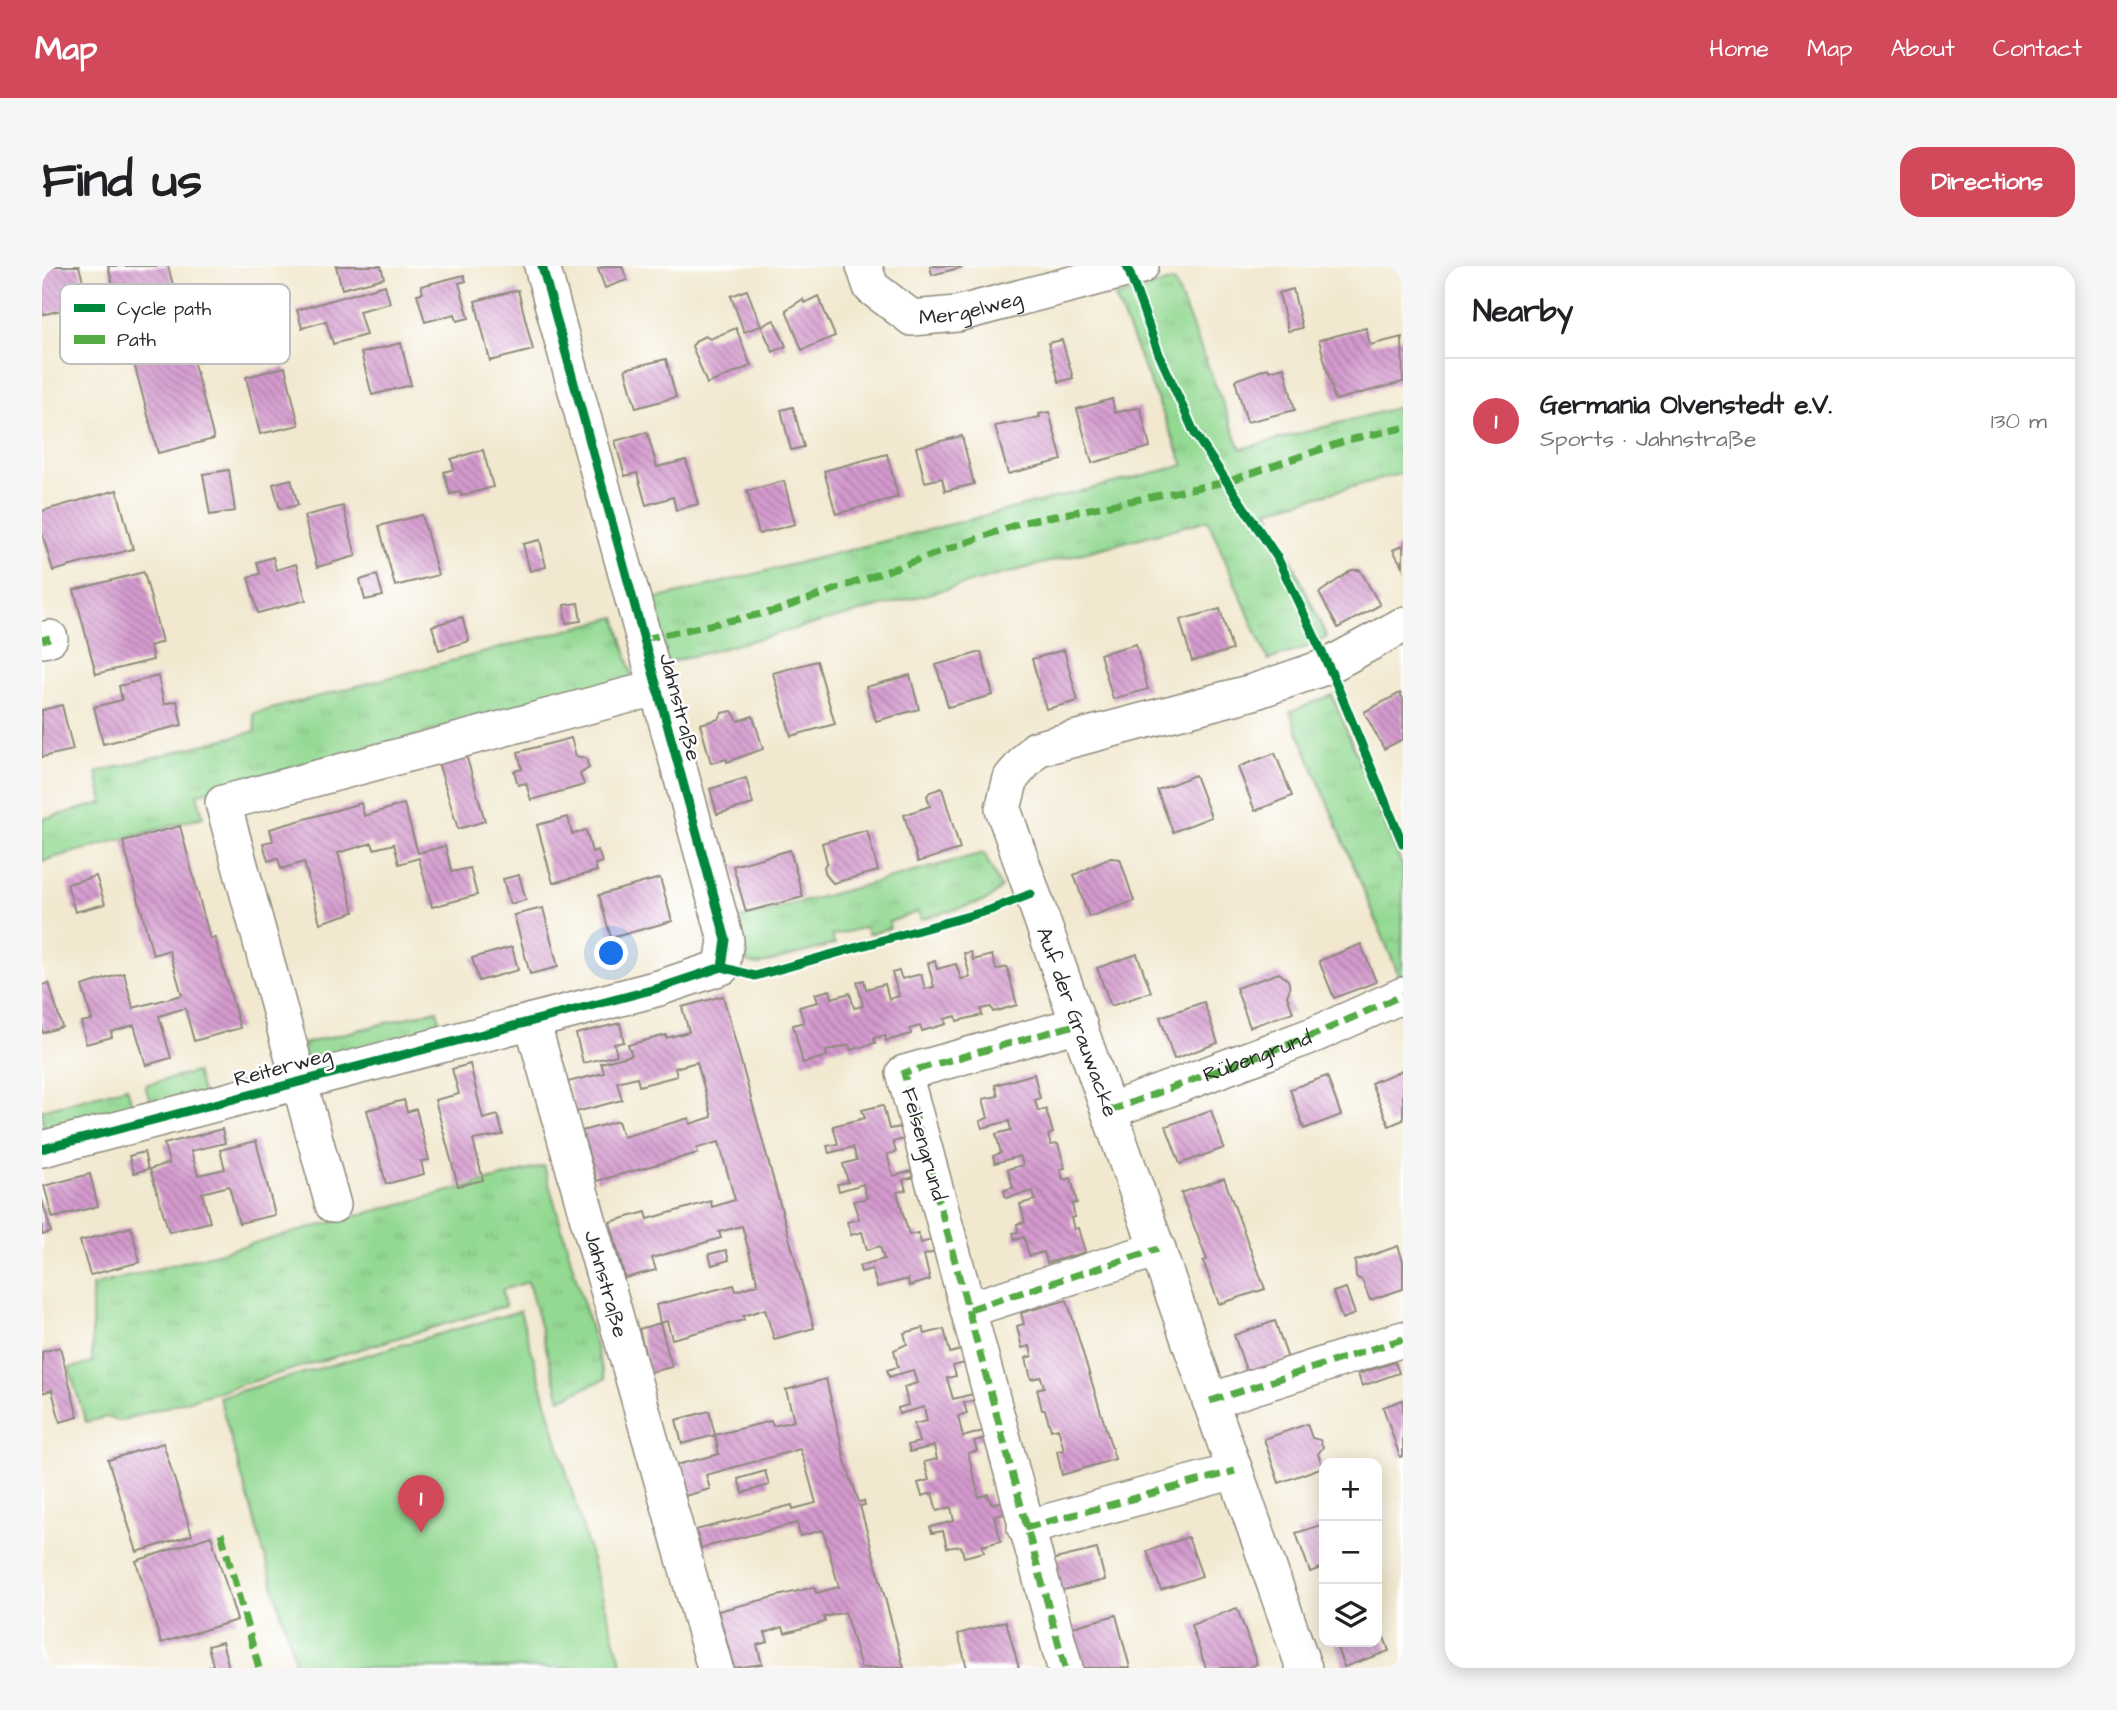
<!DOCTYPE html>
<meta charset="utf-8">
<style>
:root{--surface:#fff;--page:#f6f6f6;--text:#202124;--muted:#757577;--line:#e0e0e0;--accent:#d1495b}
body{margin:0;font-family:"Architects Daughter",sans-serif;background:var(--page);color:var(--text)}
.controls{position:absolute;right:21px;bottom:21px;display:grid;overflow:hidden;border-radius:14px;box-shadow:0 4px 18px #0003}
.controls button{width:63px;height:63px;display:grid;place-items:center;padding:0;border:0;border-bottom:2px solid var(--line);background:var(--surface);color:var(--text);font:35px sans-serif}
.you{position:absolute;left:570px;top:688px;width:24px;height:24px;margin:-18px;border:5px solid #fff;border-radius:50%;background:#1a73e8;box-shadow:0 0 0 10px #1a73e833}
.badge{display:grid;place-items:center;width:46px;height:46px;border-radius:50%;background:var(--accent);color:#fff;font-size:23px;font-weight:700}
.pin{position:absolute;translate:-50% -58px;filter:drop-shadow(0 2px 4px #0008)}
.pin::after{content:'';position:absolute;top:37px;width:24px;height:21px;background:inherit;clip-path:polygon(0 0,100% 0,50% 100%)}
.list{margin:0;padding:0;list-style:none}
h2{display:flex;justify-content:space-between;align-items:center;height:91px;margin:0;padding:0 28px;font-size:30px}
h2 small{font-size:23px;font-weight:400;color:var(--muted)}
.list li{display:grid;grid-template-columns:46px 1fr auto;gap:21px;align-items:center;box-sizing:border-box;height:126px;padding:0 28px;border-top:2px solid var(--line)}
.list b{display:block;font-size:26px;white-space:nowrap}
.list p{margin:0;font-size:23px;white-space:nowrap;color:var(--muted)}
.list em{font-size:23px;font-style:normal;color:var(--muted)}
.icon{flex:none;width:38px;height:38px;fill:none;stroke:currentColor;stroke-width:2;stroke-linecap:round;stroke-linejoin:round}
.map{position:relative;flex:none;width:1361px;height:1402px;overflow:hidden;border-radius:21px}
header{display:flex;align-items:center;gap:42px;box-sizing:border-box;height:98px;padding:0 35px;background:var(--accent);color:#fff}
header strong{font-size:33px}
nav{display:flex;gap:38px;margin-inline-start:auto;font-size:24px}
.intro{display:flex;align-items:center;justify-content:space-between;box-sizing:border-box;height:168px;padding:0 42px}
h1{margin:0;font-size:49px}
.button{padding:18px 32px;border-radius:21px;background:var(--accent);color:#fff;font-size:24px;font-weight:700}
main{display:flex;gap:42px;padding:0 42px}
aside{flex:1;background:var(--surface);border-radius:21px;box-shadow:0 4px 18px #0003}
.map>svg:first-child{display:block}
</style>
<header>
<strong>Map</strong>
<nav><a>Home</a><a>Map</a><a>About</a><a>Contact</a></nav>
</header>
<div class="intro"><h1>Find us</h1><a class="button">Directions</a></div>
<main>
<div class="map">
<svg width="1361" height="1402" viewBox="0 0 1361 1402">
<defs>
<pattern id="grass-tufts" width="24" height="20" patternUnits="userSpaceOnUse" patternTransform="scale(1.75)"><rect width="24" height="20" fill="#93d992"/><path d="M3 7l-1-3M5 7V3M7 7l1-3M15 17l-1-3M17 17v-4M19 17l1-3" fill="none" stroke="#7fba7e"/></pattern>
<pattern id="building-back-hatch" width="6" height="6" patternUnits="userSpaceOnUse" patternTransform="scale(1.75)"><rect width="6" height="6" fill="#d49acd"/><path d="M-1 5l2 2M0 0l6 6M5-1l2 2" fill="none" stroke="#ac7ea7"/></pattern>
</defs>
<rect width="100%" height="100%" fill="#fff"/>
<filter id="ink" filterUnits="userSpaceOnUse"><feTurbulence type="fractalNoise" baseFrequency=".0143" numOctaves="2"/><feDisplacementMap in="SourceGraphic" scale="14" xChannelSelector="R" yChannelSelector="G"/><feConvolveMatrix kernelMatrix="1 2 1 2 8 2 1 2 1" color-interpolation-filters="sRGB"/></filter>
<filter id="wash" filterUnits="userSpaceOnUse"><feTurbulence type="fractalNoise" baseFrequency=".00686" numOctaves="4" result="noise"/><feDisplacementMap in="SourceGraphic" scale="28" xChannelSelector="R" yChannelSelector="G"/><feGaussianBlur stdDeviation="1.57" result="paint"/><feColorMatrix in="noise" values="0 0 0 0 0 0 0 0 0 0 0 0 0 0 0 0 0 1.4 0 .05"/><feComposite in="paint" operator="in"/></filter>
<g filter="url(#wash)">
<rect width="100%" height="100%" fill="#f1e8cf"/>
<path fill="url(#grass-tufts)" stroke="#5f825e" stroke-width="2" d="M 1132,15 L 1199,183 L 1361,140 L 1361,207 L 1226,244 L 1285,371 L 1263,382 L 1226,394 L 1166,254 L 617,399 L 602,336 L 1142,199 L 1073,31 Z
M 574,351 L 591,412 L 155,528 L 161,551 L 0,595 L 0,553 L 61,537 L 55,506 L 214,465 L 211,448 Z
M 1290,429 L 1361,602 L 1360,717 L 1248,446 Z
M 942,587 L 959,622 L 946,634 L 879,653 L 876,646 L 847,656 L 848,662 L 826,668 L 824,661 L 790,670 L 793,678 L 716,699 L 689,692 L 686,656 Z
M 395,744 L 401,766 L 278,799 L 262,789 L 261,778 Z
M 154,806 L 161,830 L 120,841 L 108,835 L 103,819 Z
M 85,821 L 91,842 L 3,871 L 0,844 Z
M 502,900 L 563,1113 L 518,1133 L 486,1016 L 460,1024 L 463,1040 L 77,1155 L 64,1151 L 44,1156 L 27,1102 L 50,1097 L 50,1020 Z"/>
<path fill="#93d992" stroke="#5f825e" stroke-width="2" d="M 478,1045 L 581,1402 L 255,1402 L 177,1131 Z"/>
<g id="blocks">
<path fill="url(#building-back-hatch)" d="M 0,0 L 37,0 L 47,37 L 0,49 Z
M 66,0 L 126,0 L 172,173 L 116,187 Z
M 294,0 L 339,0 L 342,12 L 300,23 Z
M 564,0 L 580,0 L 585,14 L 563,22 L 556,3 Z
M 888,0 L 921,0 L 921,1 L 890,9 Z
M 422,9 L 424,15 L 417,17 L 427,52 L 415,55 L 413,48 L 383,56 L 375,28 L 381,27 L 379,20 Z
M 343,19 L 348,37 L 317,45 L 324,69 L 291,78 L 284,55 L 260,62 L 255,44 Z
M 1251,23 L 1260,62 L 1246,65 L 1237,27 Z
M 476,24 L 491,84 L 448,95 L 433,35 Z
M 705,24 L 719,60 L 702,66 L 689,30 Z
M 776,30 L 793,70 L 760,84 L 744,44 L 761,33 L 762,37 Z
M 732,54 L 744,80 L 731,86 L 719,60 Z
M 694,62 L 709,100 L 665,118 L 650,80 L 655,74 L 663,70 L 668,73 Z
M 1324,62 L 1328,79 L 1360,71 L 1361,116 L 1293,134 L 1277,74 Z
M 1020,74 L 1031,112 L 1017,116 L 1006,77 Z
M 359,77 L 369,119 L 330,129 L 319,87 Z
M 624,93 L 634,131 L 594,142 L 583,103 Z
M 243,101 L 257,159 L 218,168 L 204,111 Z
M 1242,101 L 1253,144 L 1205,156 L 1193,114 L 1226,102 L 1227,105 Z
M 1070,133 L 1073,147 L 1098,141 L 1108,181 L 1050,197 L 1035,143 Z
M 751,141 L 762,181 L 749,184 L 739,144 Z
M 1007,146 L 1020,194 L 966,208 L 953,160 L 998,151 L 997,148 Z
M 605,166 L 615,201 L 644,194 L 656,238 L 634,244 L 631,231 L 604,239 L 595,207 L 583,210 L 573,175 Z
M 920,170 L 932,218 L 903,225 L 900,212 L 883,216 L 874,181 Z
M 441,184 L 451,221 L 419,230 L 418,226 L 408,228 L 402,206 L 412,203 L 409,193 Z
M 845,188 L 856,231 L 794,248 L 782,205 Z
M 187,204 L 193,245 L 168,249 L 161,208 Z
M 249,213 L 256,239 L 238,243 L 231,218 Z
M 742,215 L 753,258 L 717,268 L 705,225 Z
M 75,224 L 91,283 L 11,305 L 0,267 L 0,245 Z
M 301,240 L 314,290 L 275,301 L 262,250 Z
M 380,249 L 396,309 L 353,320 L 337,260 Z
M 498,274 L 504,301 L 488,305 L 481,278 Z
M 1361,279 L 1361,302 L 1351,284 Z
M 231,291 L 234,304 L 254,298 L 264,334 L 216,347 L 206,311 L 218,308 L 215,296 Z
M 1310,304 L 1318,304 L 1338,339 L 1296,362 L 1277,327 Z
M 102,306 L 120,376 L 108,380 L 111,394 L 54,408 L 32,324 Z
M 335,309 L 341,330 L 323,334 L 318,314 Z
M 536,337 L 539,355 L 524,357 L 522,339 Z
M 1178,343 L 1190,384 L 1150,395 L 1138,354 Z
M 420,351 L 427,375 L 397,384 L 390,360 Z
M 1094,378 L 1106,423 L 1071,433 L 1058,388 Z
M 1022,384 L 1036,435 L 1004,443 L 990,393 Z
M 939,386 L 951,429 L 906,441 L 894,399 Z
M 775,395 L 793,458 L 749,470 L 731,407 Z
M 868,409 L 877,443 L 834,455 L 824,421 Z
M 116,410 L 122,438 L 135,435 L 140,459 L 61,478 L 52,441 L 80,434 L 77,420 Z
M 1358,427 L 1361,433 L 1361,473 L 1342,483 L 1322,446 Z
M 20,439 L 31,484 L 0,491 L 0,444 Z
M 690,445 L 696,455 L 711,450 L 721,483 L 685,496 L 685,493 L 669,497 L 658,458 L 677,453 L 680,447 Z
M 529,472 L 534,490 L 544,492 L 547,502 L 538,508 L 542,519 L 489,534 L 484,517 L 476,519 L 472,505 L 480,503 L 476,486 Z
M 423,485 L 443,555 L 416,563 L 395,493 Z
M 1233,487 L 1250,530 L 1213,545 L 1196,501 Z
M 1153,509 L 1169,551 L 1131,566 L 1115,524 Z
M 704,512 L 711,538 L 675,548 L 668,523 Z
M 900,522 L 918,583 L 876,596 L 862,549 L 888,540 L 885,530 L 888,526 Z
M 319,537 L 322,550 L 362,538 L 376,587 L 403,580 L 410,606 L 428,602 L 435,629 L 390,641 L 377,592 L 357,598 L 352,578 L 332,583 L 330,577 L 296,587 L 312,646 L 278,657 L 262,596 L 239,603 L 236,592 L 226,595 L 221,577 L 231,575 L 228,563 Z
M 526,551 L 530,568 L 544,564 L 550,586 L 556,584 L 560,596 L 553,598 L 555,605 L 511,617 L 495,559 Z
M 138,560 L 168,673 L 173,672 L 198,762 L 152,775 L 143,742 L 117,750 L 129,792 L 104,799 L 92,759 L 69,766 L 70,771 L 44,778 L 39,756 L 50,754 L 40,720 L 82,707 L 91,742 L 140,729 L 127,684 L 111,689 L 81,575 Z
M 825,564 L 836,605 L 791,617 L 784,609 L 782,601 L 785,596 L 780,577 Z
M 748,584 L 761,631 L 704,646 L 691,600 Z
M 1068,592 L 1078,593 L 1092,635 L 1047,651 L 1032,609 Z
M 477,609 L 484,634 L 468,638 L 461,613 Z
M 54,610 L 63,638 L 33,646 L 25,618 Z
M 618,612 L 630,655 L 569,672 L 557,629 Z
M 501,642 L 516,701 L 488,708 L 472,649 Z
M 1319,678 L 1334,716 L 1292,732 L 1277,695 Z
M 470,681 L 476,704 L 437,715 L 430,692 Z
M 929,686 L 931,694 L 950,689 L 954,704 L 965,701 L 975,739 L 951,746 L 949,741 L 939,743 L 940,749 L 915,755 L 914,750 L 903,753 L 904,758 L 880,765 L 878,760 L 868,763 L 869,768 L 844,775 L 843,769 L 832,772 L 833,777 L 809,784 L 807,779 L 784,785 L 785,790 L 761,797 L 751,759 L 762,756 L 757,741 L 776,736 L 773,728 L 788,724 L 790,732 L 808,727 L 812,742 L 821,740 L 815,716 L 822,714 L 824,723 L 843,718 L 847,733 L 857,730 L 850,707 L 857,705 L 860,713 L 879,708 L 883,723 L 892,721 L 886,697 L 893,695 L 895,703 L 914,698 L 919,713 L 928,711 L 922,687 Z
M 1095,688 L 1109,726 L 1069,740 L 1055,702 Z
M 1237,707 L 1246,714 L 1248,722 L 1245,730 L 1251,746 L 1208,761 L 1194,722 Z
M 7,717 L 20,761 L 0,767 L 0,719 Z
M 681,730 L 772,1062 L 732,1073 L 723,1043 L 701,1050 L 702,1054 L 630,1073 L 625,1055 L 618,1057 L 630,1101 L 608,1106 L 597,1063 L 618,1057 L 614,1039 L 692,1019 L 694,1025 L 716,1018 L 700,960 L 677,966 L 679,972 L 610,992 L 614,1004 L 583,1012 L 568,956 L 604,946 L 606,953 L 669,935 L 670,941 L 693,934 L 677,876 L 655,882 L 656,887 L 555,915 L 540,865 L 576,855 L 581,871 L 647,852 L 648,858 L 670,851 L 655,796 L 633,802 L 635,810 L 597,820 L 595,811 L 575,816 L 580,834 L 534,846 L 526,816 L 562,807 L 559,797 L 590,789 L 586,779 L 624,769 L 624,772 L 647,766 L 640,741 Z
M 1162,736 L 1176,777 L 1132,793 L 1118,751 Z
M 578,757 L 582,776 L 572,778 L 575,789 L 541,797 L 534,768 Z
M 428,798 L 441,853 L 456,849 L 461,869 L 431,874 L 441,914 L 416,920 L 393,834 L 417,828 L 410,803 Z
M 1361,804 L 1361,854 L 1347,860 L 1329,817 Z
M 992,808 L 998,832 L 993,834 L 996,845 L 1004,843 L 1011,867 L 1006,869 L 1009,879 L 1016,878 L 1023,902 L 1018,903 L 1021,914 L 1029,912 L 1035,937 L 1030,938 L 1033,951 L 1029,952 L 1032,963 L 1036,962 L 1043,986 L 1005,997 L 1002,986 L 987,990 L 982,971 L 973,974 L 971,967 L 976,966 L 975,958 L 983,956 L 978,938 L 993,934 L 991,925 L 964,932 L 962,924 L 971,922 L 966,903 L 981,899 L 978,890 L 953,897 L 951,890 L 959,887 L 954,868 L 969,864 L 967,855 L 940,862 L 938,855 L 946,852 L 941,833 L 956,830 L 953,819 Z
M 1285,810 L 1299,849 L 1262,863 L 1248,823 Z
M 362,834 L 365,846 L 374,843 L 387,894 L 379,895 L 382,908 L 344,918 L 325,844 Z
M 841,839 L 847,863 L 859,861 L 862,873 L 851,876 L 854,886 L 845,888 L 851,910 L 870,905 L 872,911 L 861,914 L 864,924 L 855,926 L 867,969 L 876,967 L 879,977 L 889,974 L 893,986 L 882,989 L 888,1014 L 867,1020 L 866,1013 L 835,1021 L 830,1003 L 819,1006 L 817,1000 L 842,993 L 838,980 L 825,984 L 820,966 L 809,969 L 805,956 L 817,953 L 811,935 L 825,932 L 821,918 L 797,925 L 795,918 L 806,916 L 801,898 L 815,894 L 811,881 L 787,887 L 785,880 L 796,878 L 791,860 L 823,852 L 820,844 Z
M 1169,844 L 1182,882 L 1138,898 L 1124,860 Z
M 180,863 L 183,877 L 149,885 L 156,909 L 183,903 L 178,884 L 214,875 L 233,949 L 197,957 L 187,920 L 160,927 L 168,956 L 127,966 L 108,903 L 127,897 L 122,878 Z
M 102,886 L 106,903 L 92,907 L 87,890 Z
M 48,908 L 56,940 L 11,952 L 2,920 Z
M 1182,912 L 1223,1023 L 1177,1038 L 1161,995 L 1165,994 L 1139,927 Z
M 0,933 L 9,966 L 0,969 Z
M 89,961 L 98,996 L 48,1009 L 38,975 Z
M 1356,980 L 1361,995 L 1361,1023 L 1328,1034 L 1320,1014 L 1314,1011 L 1313,995 Z
M 684,984 L 687,994 L 670,999 L 667,988 Z
M 1304,1022 L 1313,1048 L 1300,1053 L 1291,1026 Z
M 1025,1034 L 1073,1193 L 1020,1209 L 1015,1185 L 1022,1184 L 1016,1162 L 1009,1164 L 1003,1144 L 1000,1144 L 995,1123 L 1002,1121 L 999,1111 L 989,1113 L 984,1092 L 990,1090 L 988,1080 L 980,1082 L 975,1060 L 982,1058 L 979,1047 Z
M 1233,1055 L 1246,1093 L 1205,1107 L 1192,1069 Z
M 881,1062 L 883,1068 L 902,1063 L 908,1087 L 919,1084 L 923,1097 L 911,1100 L 914,1110 L 905,1112 L 911,1133 L 931,1128 L 933,1134 L 922,1137 L 925,1147 L 916,1150 L 921,1171 L 941,1165 L 943,1172 L 932,1175 L 935,1185 L 926,1187 L 937,1231 L 946,1228 L 949,1238 L 960,1235 L 963,1248 L 952,1250 L 959,1275 L 940,1280 L 942,1286 L 922,1291 L 919,1280 L 905,1282 L 901,1265 L 890,1267 L 888,1261 L 912,1255 L 909,1241 L 895,1245 L 890,1227 L 880,1230 L 876,1217 L 887,1214 L 882,1196 L 895,1193 L 892,1180 L 868,1186 L 866,1179 L 877,1176 L 872,1158 L 885,1155 L 882,1141 L 857,1148 L 856,1142 L 866,1139 L 862,1121 L 875,1117 L 871,1104 L 847,1111 L 845,1104 L 856,1101 L 852,1084 L 865,1078 L 862,1067 Z
M 18,1081 L 36,1151 L 18,1156 L 10,1124 L 0,1127 L 0,1086 Z
M 1353,1096 L 1357,1107 L 1320,1120 L 1316,1108 Z
M 784,1113 L 804,1198 L 817,1236 L 822,1235 L 823,1239 L 818,1240 L 862,1402 L 819,1402 L 803,1346 L 782,1351 L 783,1356 L 743,1367 L 741,1361 L 723,1367 L 726,1376 L 715,1379 L 720,1398 L 692,1402 L 676,1345 L 772,1321 L 774,1327 L 797,1321 L 789,1293 L 781,1264 L 758,1270 L 755,1257 L 659,1282 L 654,1264 L 750,1239 L 751,1243 L 774,1237 L 766,1208 L 758,1183 L 664,1209 L 668,1223 L 643,1230 L 634,1199 L 677,1188 L 673,1169 L 729,1155 L 731,1160 L 752,1155 L 744,1124 Z
M 1361,1134 L 1361,1190 L 1358,1191 L 1341,1141 Z
M 667,1145 L 673,1169 L 640,1178 L 634,1154 Z
M 1265,1158 L 1270,1172 L 1278,1174 L 1281,1181 L 1276,1188 L 1281,1201 L 1237,1217 L 1222,1173 Z
M 121,1177 L 150,1269 L 95,1286 L 66,1194 Z
M 723,1205 L 727,1219 L 701,1227 L 696,1213 Z
M 1282,1258 L 1282,1301 L 1268,1306 L 1254,1267 Z
M 169,1270 L 195,1354 L 119,1377 L 94,1295 Z
M 1146,1271 L 1160,1310 L 1119,1324 L 1105,1285 Z
M 1055,1283 L 1063,1314 L 1017,1325 L 1009,1294 Z
M 1195,1342 L 1215,1398 L 1205,1402 L 1164,1402 L 1149,1359 Z
M 1074,1349 L 1088,1402 L 1038,1402 L 1027,1362 Z
M 1335,1352 L 1347,1385 L 1302,1401 L 1293,1376 L 1335,1376 Z
M 964,1355 L 977,1402 L 925,1402 L 916,1368 Z
M 180,1376 L 187,1402 L 165,1402 L 171,1399 L 166,1380 Z"/>
</g>
</g>
<g filter="url(#ink)">
<use href="#blocks" fill-opacity="0" stroke="#8e8a7d" stroke-width="2"/>
<g fill="none" stroke-linecap="round" stroke-linejoin="round">
<g stroke="#8e8a7d" stroke-width="38">
<g id="minor">
<path id="s1" d="M 822,0 L 829,21 L 870,52 L 915,48 L 1099,0"/>
<path d="M 0,374 L 8,372"/>
<path id="s2" d="M 490,755 L 673,1402"/>
<path id="s3" d="M 1067,845 L 1274,768 L 1361,729"/>
<path d="M 0,883 L 617,722 L 680,701 L 684,674 L 500,0"/>
<path d="M 291,939 L 181,537 L 614,422"/>
<path d="M 928,1043 L 1116,983"/>
<path d="M 1168,1135 L 1361,1073"/>
<path d="M 983,1262 L 1193,1205"/>
<path d="M 1023,1402 L 862,807 L 1037,758"/>
<path d="M 1262,1402 L 961,543 L 969,512 L 994,483 L 1211,426 L 1286,400 L 1361,359"/>
</g>
</g>
<use href="#minor" stroke="#fff" stroke-width="35"/>
<path stroke="#54ab44" stroke-width="7" stroke-dasharray="14 7" stroke-linecap="butt" d="M 602,373 L 733,345 L 982,256 L 1184,216 L 1306,174 L 1361,162
M 0,374 L 8,372
M 1067,845 L 1274,768 L 1361,729
M 928,1043 L 1116,983
M 1168,1135 L 1361,1073
M 983,1262 L 1193,1205
M 179,1267 L 217,1402
M 1023,1402 L 862,807 L 1037,758"/>
<g stroke="#fff" stroke-width="13">
<path id="cycleway" d="M 1085,0 L 1117,88 L 1153,168 L 1235,291 L 1291,410 L 1361,578
M 680,701 L 713,710 L 948,644 L 989,628
M 0,883 L 617,722 L 680,701 L 684,674 L 500,0"/>
</g>
<use href="#cycleway" stroke="#00873e" stroke-width="9"/>
</g>
</g>
<g text-anchor="middle" dominant-baseline="central" stroke-width="5" stroke-linejoin="round" paint-order="stroke">
<g font-size="21" fill="#2b2b2b" stroke="#fff">
<text stroke="none"><textPath href="#s1" startOffset="133">Mergelweg</textPath></text>
<text transform="translate(638 441) rotate(75)">Jahnstraße</text>
<text transform="translate(1035 756) rotate(70)">Auf der Grauwacke</text>
<text stroke="none"><textPath href="#s3" startOffset="158">Rübengrund</textPath></text>
<text transform="translate(241 801) rotate(-15)">Reiterweg</text>
<text transform="translate(882 878) rotate(74)">Felsengrund</text>
<text stroke="none"><textPath href="#s2" startOffset="273">Jahnstraße</textPath></text>
</g>
</g>
<rect x="18" y="18" width="230" height="80" rx="10" fill="#fff" stroke="#bfbfbf" stroke-width="2"/>
<rect x="32" y="38" width="31" height="8" fill="#00873e"/>
<rect x="32" y="69" width="31" height="9" fill="#54ab44"/>
<g font-size="19" fill="#2b2b2b">
<text x="75" y="49">Cycle path</text>
<text x="75" y="80">Path</text>
</g>
</svg>
<div class="controls">
<button>+</button>
<button>−</button>
<button><svg class="icon" aria-label="layers" viewBox="0 0 24 24"><path d="M12 4l9 5-9 5-9-5zM3 14l9 5 9-5"/></svg></button>
</div>
<div class="you"></div>
<div class="pin badge" style="left:379px;top:1267px">1</div>
</div>
<aside>
<h2>Nearby<small></small></h2>
<ul class="list">
<li><span class="badge">1</span><div><b>Germania Olvenstedt e.V.</b><p>Sports · Jahnstraße</p></div><em>130 m</em></li>
</ul>
</aside>
</main>
